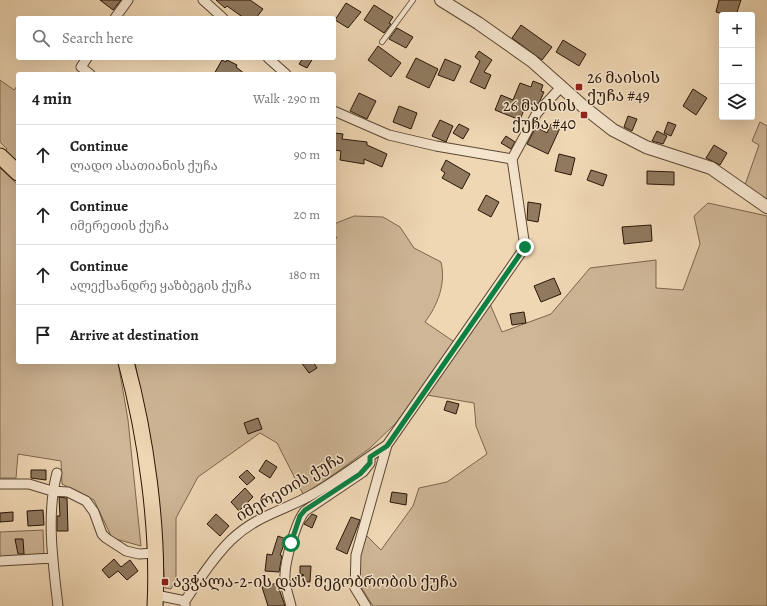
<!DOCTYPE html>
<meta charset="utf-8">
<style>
:root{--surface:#fff;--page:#f6f6f6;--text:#222;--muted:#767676;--line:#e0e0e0}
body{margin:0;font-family:Alegreya,"Noto Serif Georgian",serif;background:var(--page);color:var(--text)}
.controls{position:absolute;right:12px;top:12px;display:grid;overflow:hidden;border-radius:4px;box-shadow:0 4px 16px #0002}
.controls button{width:36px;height:36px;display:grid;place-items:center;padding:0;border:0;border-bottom:1px solid var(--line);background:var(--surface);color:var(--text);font:20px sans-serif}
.stop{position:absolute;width:12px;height:12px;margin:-9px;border:3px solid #0b8043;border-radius:50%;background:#fff}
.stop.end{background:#0b8043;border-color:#fff;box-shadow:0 1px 4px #0008}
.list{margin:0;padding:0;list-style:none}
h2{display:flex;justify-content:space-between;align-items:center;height:52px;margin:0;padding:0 16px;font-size:17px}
h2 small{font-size:13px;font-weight:400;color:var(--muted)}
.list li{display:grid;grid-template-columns:26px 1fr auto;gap:12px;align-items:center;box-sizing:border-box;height:60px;padding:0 16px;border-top:1px solid var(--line)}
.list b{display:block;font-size:15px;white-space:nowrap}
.list p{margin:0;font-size:13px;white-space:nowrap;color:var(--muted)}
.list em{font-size:13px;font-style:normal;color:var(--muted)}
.icon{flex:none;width:22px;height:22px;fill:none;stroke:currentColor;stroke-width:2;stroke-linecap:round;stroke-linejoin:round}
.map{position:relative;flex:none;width:767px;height:606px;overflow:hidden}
.search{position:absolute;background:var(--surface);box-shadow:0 4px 16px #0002;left:16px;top:16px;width:320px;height:44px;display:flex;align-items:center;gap:10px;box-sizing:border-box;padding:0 14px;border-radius:4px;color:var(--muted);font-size:15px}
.panel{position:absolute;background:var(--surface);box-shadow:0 4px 16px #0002;left:16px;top:72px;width:320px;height:292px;border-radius:4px}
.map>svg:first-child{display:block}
</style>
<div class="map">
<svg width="767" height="606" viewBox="0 0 767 606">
<rect width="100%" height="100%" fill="#efd7b4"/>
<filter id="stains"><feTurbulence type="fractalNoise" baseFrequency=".005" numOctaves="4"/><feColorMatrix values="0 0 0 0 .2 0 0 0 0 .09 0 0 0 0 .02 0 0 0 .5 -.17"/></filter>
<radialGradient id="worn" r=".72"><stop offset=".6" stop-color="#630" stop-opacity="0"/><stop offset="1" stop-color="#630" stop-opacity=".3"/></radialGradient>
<path fill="#ceb696" stroke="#7c664e" d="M 0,80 L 14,90 L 18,85 L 18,168 L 4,154 L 7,149 L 0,142 Z
M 760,122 L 767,126 L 767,201 L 745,185 L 759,145 L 752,141 Z
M 0,168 L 18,185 L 18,362 L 118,362 L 128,420 L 141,546 L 112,538 L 94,500 L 62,484 L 61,461 L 18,454 L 16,478 L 0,478 Z
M 708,203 L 767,216 L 767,606 L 373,606 L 359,584 L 360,556 L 366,535 L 381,550 L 413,506 L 419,488 L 447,482 L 487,454 L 476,426 L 474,403 L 427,395 L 420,391 L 395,424 L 370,448 L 304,496 L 277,443 L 260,433 L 198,477 L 176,518 L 176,580 L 171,589 L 165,588 L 158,489 L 135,362 L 334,362 L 334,239 L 337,238 L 334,234 L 334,224 L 354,216 L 383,217 L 400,227 L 414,248 L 441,262 C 446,283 438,305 425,322 L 453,341 L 458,348 L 490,304 L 502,332 L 551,314 L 590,268 L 656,260 L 656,288 L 683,290 L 700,244 L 694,216 Z
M 43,530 L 44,554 L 0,557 L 0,532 Z"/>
<path fill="#907a60" stroke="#2a1606" d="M 100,0 L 121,0 L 113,10 Z
M 216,0 L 250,0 L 263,9 L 256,18 L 244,18 L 227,6 L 225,8 Z
M 719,0 L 741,0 L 736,15 L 726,15 L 716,12 Z
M 346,3 L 361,12 L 348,28 L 335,20 Z
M 374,5 L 393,17 L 389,23 L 391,24 L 384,33 L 364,20 Z
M 521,25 L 552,47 L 542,60 L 512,38 Z
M 397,28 L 413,37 L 406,48 L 389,39 Z
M 563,40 L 586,54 L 579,66 L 556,52 Z
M 378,46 L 401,63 L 391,77 L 368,60 Z
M 479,51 L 492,60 L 484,72 L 491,75 L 485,89 L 470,82 L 480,61 L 475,57 Z
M 303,58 L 313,58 L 307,68 L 299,64 Z
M 416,58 L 438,69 L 429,88 L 406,77 Z
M 445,59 L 461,66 L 454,81 L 438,75 Z
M 222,60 L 226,62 L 227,60 L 237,65 L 236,67 L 245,74 L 214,74 Z
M 533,81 L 543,85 L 541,91 L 544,92 L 540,101 L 536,106 L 527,102 L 520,120 L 495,110 L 501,95 L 513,100 L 520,83 L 531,87 Z
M 693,89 L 707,98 L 696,115 L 683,106 Z
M 359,93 L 376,101 L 367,119 L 350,111 Z
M 399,106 L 417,113 L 411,129 L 393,122 Z
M 628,116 L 637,119 L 632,131 L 624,127 Z
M 440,120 L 453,126 L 446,142 L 432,136 Z
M 668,122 L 676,125 L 671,136 L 664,133 Z
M 459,124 L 469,129 L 463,139 L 453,133 Z
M 551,124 L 560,128 L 548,154 L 527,144 L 536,127 L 547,133 Z
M 657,131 L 667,136 L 663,144 L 652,141 Z
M 334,133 L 343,134 L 342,139 L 367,142 L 367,145 L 387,154 L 382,167 L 364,159 L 364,164 L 340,160 L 341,151 L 334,150 Z
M 506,136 L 515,142 L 511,149 L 501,143 Z
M 714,145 L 727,153 L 720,165 L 706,158 Z
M 559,154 L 575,158 L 571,175 L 555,171 Z
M 446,160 L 470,174 L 462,189 L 442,178 L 445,173 L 441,170 Z
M 591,170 L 607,175 L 603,186 L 587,180 Z
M 647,171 L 674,172 L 674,185 L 647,184 Z
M 486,195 L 499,202 L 491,217 L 478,210 Z
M 528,202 L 541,204 L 538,222 L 527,220 Z
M 651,225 L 652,241 L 624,244 L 622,227 Z
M 554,278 L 561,294 L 541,302 L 534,286 Z
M 524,312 L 526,323 L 512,325 L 510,314 Z
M 301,362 L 313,362 L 317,368 L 309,373 Z
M 447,401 L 459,404 L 456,414 L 444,410 Z
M 258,418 L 262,429 L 248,434 L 244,423 Z
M 266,460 L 277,467 L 270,478 L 259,471 Z
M 31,470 L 46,470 L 46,480 L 31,478 Z
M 247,470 L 255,478 L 247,485 L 239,477 Z
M 245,488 L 253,497 L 239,511 L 231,502 Z
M 392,492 L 407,494 L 406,505 L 390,502 Z
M 59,497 L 67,498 L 68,531 L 57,531 L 57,516 L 60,516 Z
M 43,510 L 44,525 L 28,526 L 27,511 Z
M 13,512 L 13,521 L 0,522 L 0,513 Z
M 216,514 L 229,526 L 220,536 L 207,524 Z
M 312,514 L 317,516 L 312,528 L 304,524 Z
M 351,517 L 360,520 L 347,554 L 336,549 Z
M 278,536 L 286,539 L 280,555 L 282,556 L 279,572 L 265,571 L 267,554 L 272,555 Z
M 15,539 L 23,539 L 24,554 L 18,554 Z
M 114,559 L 121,567 L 130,560 L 138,571 L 127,580 L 118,571 L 109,578 L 102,570 Z
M 300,566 L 311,566 L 310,582 L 291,581 L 291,579 L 304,575 L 300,574 Z
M 277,583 L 285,606 L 268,606 L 262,587 Z"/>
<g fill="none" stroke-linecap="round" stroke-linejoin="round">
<g stroke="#5b4632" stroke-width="6">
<path id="service" d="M 382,42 L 413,0"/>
</g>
<g stroke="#5b4632" stroke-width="11">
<path id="minor" d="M 203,0 L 223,18
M 115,18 L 128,0
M 87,58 L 81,67 L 90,74
M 268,58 L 286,74
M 334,111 L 389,135 L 436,146 L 512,159
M 512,159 L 537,113 L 562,86
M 57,473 C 46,514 53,564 58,606
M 0,484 L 29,484 L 52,491 L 68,492 L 86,501 L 94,512 L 102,534 L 106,538 L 126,551 L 139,554 L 155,553
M 0,561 L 53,558
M 156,595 L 185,601 L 185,606
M 185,601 C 199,580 213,558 231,540 C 257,515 284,511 313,494 C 339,479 362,461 387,445
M 291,606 C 289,597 285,588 285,578 C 284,564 296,521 305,511 L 363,472 L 370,463 L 370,457
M 366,606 L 355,588 L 356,555 L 387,445 L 525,247 L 512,159"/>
</g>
<g stroke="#5b4632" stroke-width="14">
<path id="tertiary" d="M 441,0 L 478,23 L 532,61 L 585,108 L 613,130 L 646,147 L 711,168 L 767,207"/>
</g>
<g stroke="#2a1606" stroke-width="17">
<path id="trunk" d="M 0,156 L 18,173
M 126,362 C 146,436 159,529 155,606"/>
</g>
<use href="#service" stroke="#f5e5ce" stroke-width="4.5"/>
<use href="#minor" stroke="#f5e5ce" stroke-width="9"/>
<use href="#tertiary" stroke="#f5e5ce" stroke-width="12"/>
<use href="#trunk" stroke="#efd7b4" stroke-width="15"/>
</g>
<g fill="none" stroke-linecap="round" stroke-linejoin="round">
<path stroke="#0b8043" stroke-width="5" d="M 291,543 L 300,516 L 305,510 L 360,474 L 370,463 L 370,457 L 387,446 L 525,247"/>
</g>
<g fill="#8f2418" stroke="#f5e5ce" stroke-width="1.5">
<rect x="575" y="83" width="8" height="8" rx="2"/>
<rect x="580" y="111" width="8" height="8" rx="2"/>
<rect x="161" y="578" width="8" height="8" rx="2"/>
</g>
<g text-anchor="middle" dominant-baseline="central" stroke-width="3" stroke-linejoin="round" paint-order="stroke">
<g font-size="16" fill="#2a1606" stroke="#f5e5ce" text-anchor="start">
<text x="587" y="78">26 მაისის<tspan x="587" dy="18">ქუჩა #49</tspan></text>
<text x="576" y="106" text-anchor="end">26 მაისის<tspan x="576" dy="18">ქუჩა #40</tspan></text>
<text x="173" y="582">ავჭალა-2-ის დას. მეგობრობის ქუჩა</text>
</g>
<g font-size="16" fill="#2a1606" stroke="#f5e5ce">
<text transform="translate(290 487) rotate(-30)">იმერეთის ქუჩა</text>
</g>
</g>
<rect width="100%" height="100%" filter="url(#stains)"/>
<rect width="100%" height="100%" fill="url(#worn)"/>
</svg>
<div class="controls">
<button>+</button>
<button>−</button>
<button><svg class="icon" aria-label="layers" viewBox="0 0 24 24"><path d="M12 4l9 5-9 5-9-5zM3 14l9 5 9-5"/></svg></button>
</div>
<div class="stop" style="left:291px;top:543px"></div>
<div class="stop end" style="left:525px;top:247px"></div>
<div class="search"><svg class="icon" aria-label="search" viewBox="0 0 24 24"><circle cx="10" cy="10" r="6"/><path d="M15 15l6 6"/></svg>Search here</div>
<section class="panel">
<h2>4 min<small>Walk · 290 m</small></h2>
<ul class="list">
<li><svg class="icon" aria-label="ahead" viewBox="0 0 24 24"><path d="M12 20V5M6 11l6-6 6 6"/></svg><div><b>Continue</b><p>ლადო ასათიანის ქუჩა</p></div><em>90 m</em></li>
<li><svg class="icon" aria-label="ahead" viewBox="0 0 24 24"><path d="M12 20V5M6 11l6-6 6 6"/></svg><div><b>Continue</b><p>იმერეთის ქუჩა</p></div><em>20 m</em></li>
<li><svg class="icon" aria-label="ahead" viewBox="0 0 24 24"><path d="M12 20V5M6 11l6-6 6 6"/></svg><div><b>Continue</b><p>ალექსანდრე ყაზბეგის ქუჩა</p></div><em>180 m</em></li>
<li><svg class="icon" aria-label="arrive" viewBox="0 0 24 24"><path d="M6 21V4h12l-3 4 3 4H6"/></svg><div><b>Arrive at destination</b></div></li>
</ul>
</section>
</div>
